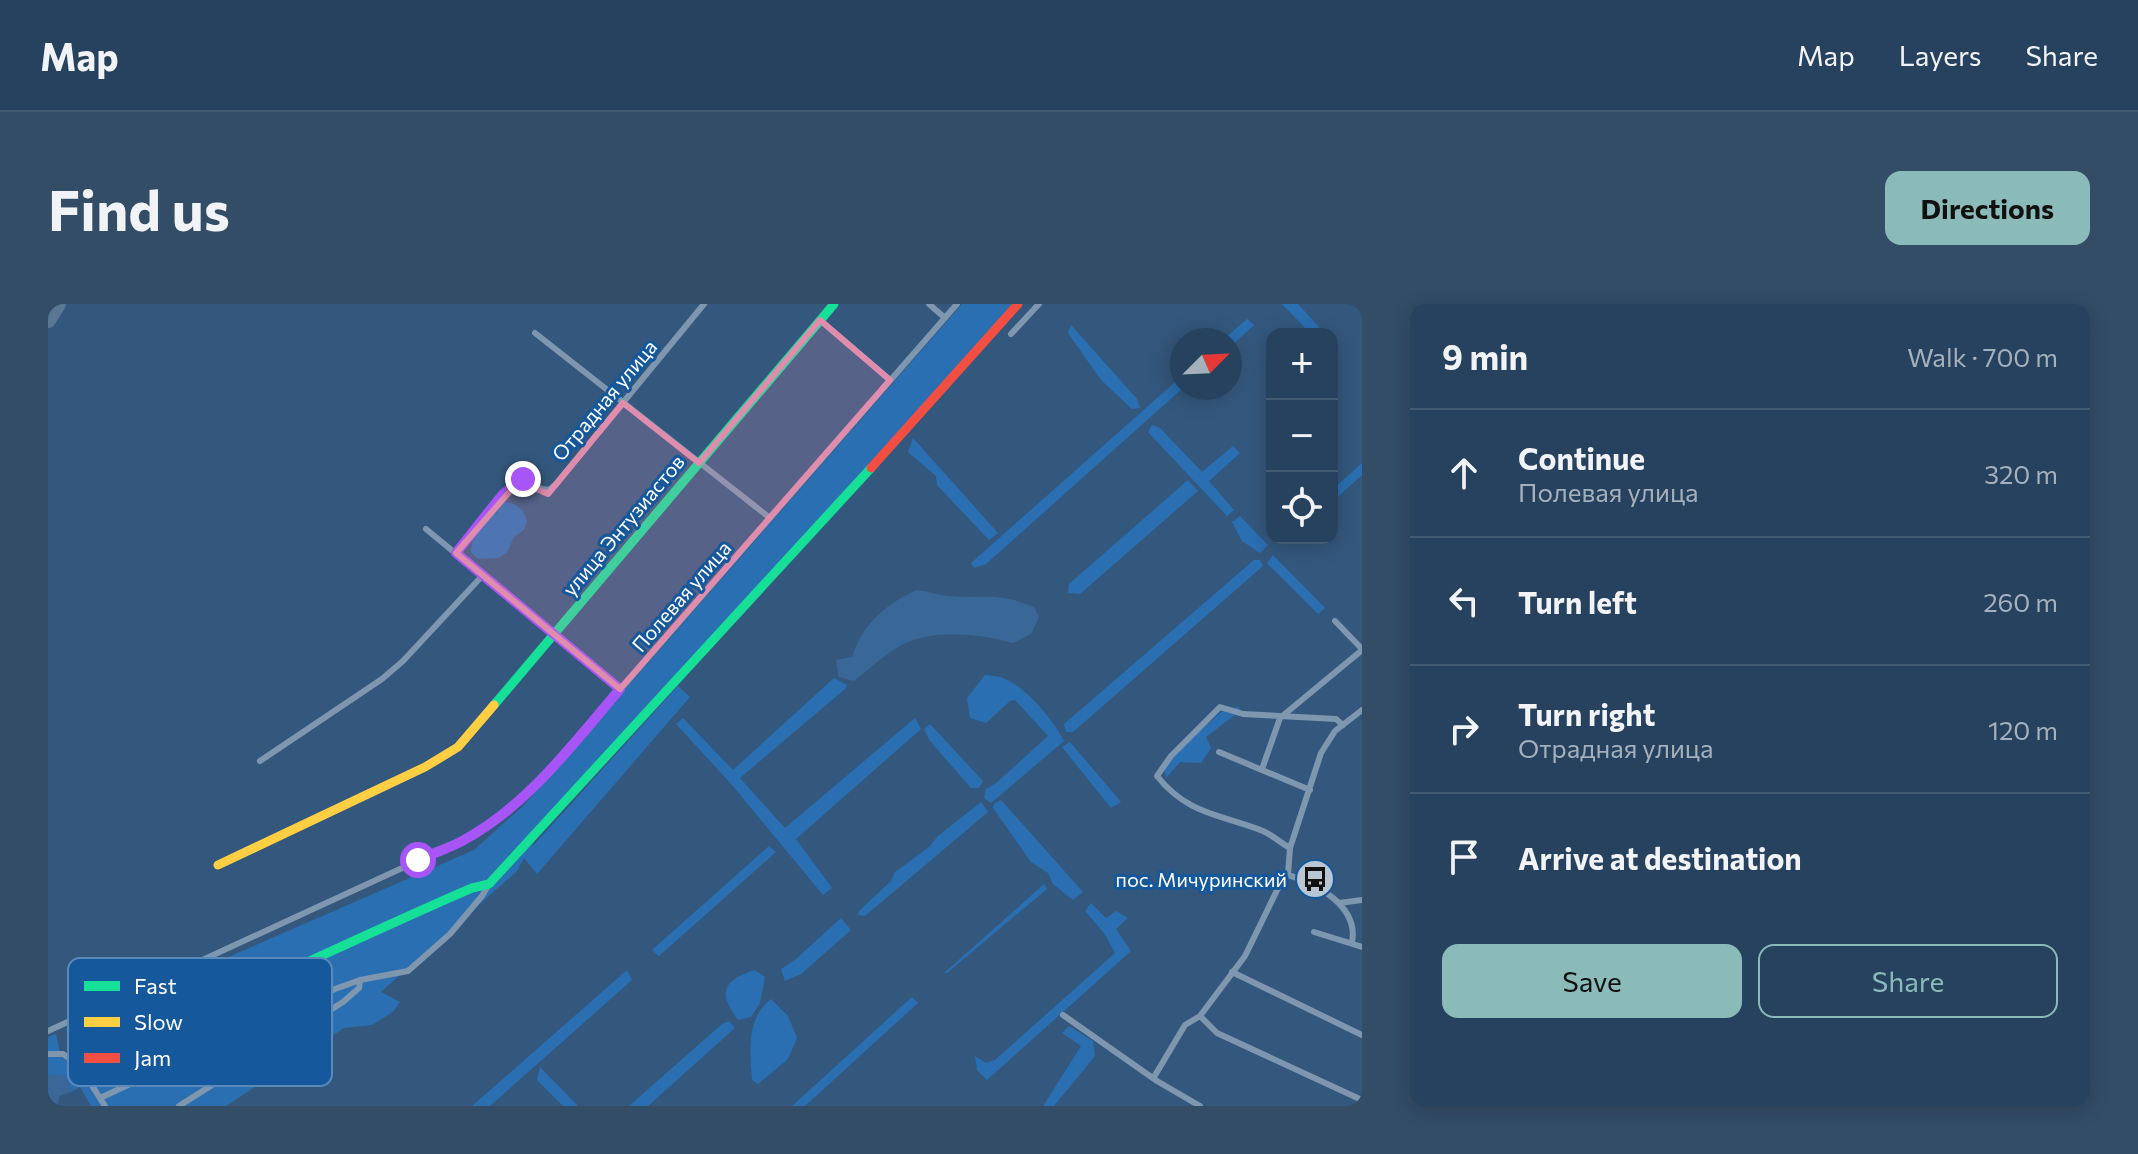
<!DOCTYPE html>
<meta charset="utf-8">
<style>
:root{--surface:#27425e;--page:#334d67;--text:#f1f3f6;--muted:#a4b0bc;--line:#435b73;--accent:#8bbbb9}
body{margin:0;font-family:Commissioner,sans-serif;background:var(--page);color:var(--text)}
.controls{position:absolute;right:24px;top:24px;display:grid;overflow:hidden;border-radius:16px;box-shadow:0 4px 20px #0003}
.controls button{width:72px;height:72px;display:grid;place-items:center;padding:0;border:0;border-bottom:2px solid var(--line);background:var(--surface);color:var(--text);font:40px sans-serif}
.compass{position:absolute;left:1122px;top:24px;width:72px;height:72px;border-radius:50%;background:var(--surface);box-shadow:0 4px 20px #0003;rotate:66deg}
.stop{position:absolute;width:24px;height:24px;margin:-18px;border:6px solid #a855f7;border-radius:50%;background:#fff}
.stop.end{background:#a855f7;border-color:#fff;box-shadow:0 2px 8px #0008}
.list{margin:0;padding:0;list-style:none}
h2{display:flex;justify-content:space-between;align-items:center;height:104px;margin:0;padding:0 32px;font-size:34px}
h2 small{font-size:26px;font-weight:400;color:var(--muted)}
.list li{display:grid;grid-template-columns:52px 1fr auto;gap:24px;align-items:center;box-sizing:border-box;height:128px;padding:0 32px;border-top:2px solid var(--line)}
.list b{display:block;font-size:30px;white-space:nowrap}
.list p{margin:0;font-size:26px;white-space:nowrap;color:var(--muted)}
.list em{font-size:26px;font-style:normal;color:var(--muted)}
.actions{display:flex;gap:16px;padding:24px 32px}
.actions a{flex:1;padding:18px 0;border:2px solid var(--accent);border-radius:16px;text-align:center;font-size:28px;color:var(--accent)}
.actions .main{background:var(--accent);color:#111}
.icon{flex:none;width:44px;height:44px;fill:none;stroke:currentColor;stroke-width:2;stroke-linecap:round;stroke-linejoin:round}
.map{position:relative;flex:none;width:1314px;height:802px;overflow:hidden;border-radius:16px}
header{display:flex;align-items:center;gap:48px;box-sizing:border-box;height:112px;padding:0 40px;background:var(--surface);border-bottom:2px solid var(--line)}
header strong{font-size:38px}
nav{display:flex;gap:44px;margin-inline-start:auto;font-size:28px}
.intro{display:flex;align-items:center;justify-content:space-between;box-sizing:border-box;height:192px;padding:0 48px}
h1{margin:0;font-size:56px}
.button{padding:20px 36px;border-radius:16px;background:var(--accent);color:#111;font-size:28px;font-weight:700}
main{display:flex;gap:48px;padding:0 48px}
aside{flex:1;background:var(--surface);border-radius:16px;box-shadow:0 4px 20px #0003}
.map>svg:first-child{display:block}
</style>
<header>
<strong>Map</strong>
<nav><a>Map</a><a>Layers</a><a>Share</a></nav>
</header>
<div class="intro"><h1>Find us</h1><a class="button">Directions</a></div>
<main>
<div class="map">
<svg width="1314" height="802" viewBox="0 0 1314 802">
<rect width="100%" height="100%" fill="#34587d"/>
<path fill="#2a6fb2" d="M 914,0 L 972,0 L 491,528 L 483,544 L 630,382 L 642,393 L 489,570 L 476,554 L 469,567 L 333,688 L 352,698 L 345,708 L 324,721 L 296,724 L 178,802 L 43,802 L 32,783 L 25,787 L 16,772 L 0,772 L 0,733 L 8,730 L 13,753 L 25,761 L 63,742 L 77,698 L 426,546 L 476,501 Z
M 1234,0 L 1250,0 L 1270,22 L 1274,29 L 1262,29 Z
M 1199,15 L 1206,21 L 1182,43 L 1182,36 L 1175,36 Z
M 1023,21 L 1089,95 L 1092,104 L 1084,105 L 1053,76 L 1020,29 Z
M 1134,72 L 1135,84 L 938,260 L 926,264 L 923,259 Z
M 1104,121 L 1112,124 L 1154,168 L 1185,142 L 1192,149 L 1161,177 L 1186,206 L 1179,212 L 1100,128 Z
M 865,134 L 950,229 L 941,236 L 889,181 L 888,172 L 860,148 Z
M 1314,159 L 1314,171 L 1284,198 L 1284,186 Z
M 1140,176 L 1150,187 L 1032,290 L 1020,289 L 1021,280 Z
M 456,198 C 470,200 475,204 479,217 L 476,226 L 466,233 L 459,249 L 450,254 L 430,255 L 423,248 L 424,238 L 439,212 L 449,209 L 450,201 Z
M 1192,212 L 1220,241 L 1212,249 L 1194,237 L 1184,218 Z
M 1225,251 L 1277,304 L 1270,310 L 1219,259 Z
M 1206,256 L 1212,256 L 1215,262 L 1025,428 L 1018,428 L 1016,420 Z
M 937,371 C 944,372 951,372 957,375 C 977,382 1007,418 1016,437 L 943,499 L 936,494 L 938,485 L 947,480 L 1000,432 L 967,396 L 962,397 L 938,419 L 922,414 L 919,394 Z
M 786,374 L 799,381 L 797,385 L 692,474 L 737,524 L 867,414 L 873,425 L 748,535 L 784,584 L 775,591 L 684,481 L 628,420 L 635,414 L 685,466 Z
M 1191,403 L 1192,407 L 1158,433 L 1163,444 L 1153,459 L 1132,458 L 1118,474 L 1115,458 L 1178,404 Z
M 882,420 L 935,477 L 931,484 L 923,484 L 882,437 L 876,425 Z
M 1022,438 L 1073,498 L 1063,504 L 1014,443 Z
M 953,496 L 1035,588 L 1025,596 L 1005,580 L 1000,569 L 983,558 L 945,504 L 946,500 Z
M 933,498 L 940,508 L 817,612 L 810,611 L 811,607 L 843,577 L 847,568 L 881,543 L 890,532 Z
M 721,542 L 728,548 L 611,652 L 604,646 Z
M 996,580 L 999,585 L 899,669 L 896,669 Z
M 1043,599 L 1058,614 L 1068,607 L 1080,614 L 1068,625 L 1083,647 L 939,776 L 929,766 L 927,752 L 938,759 L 947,756 L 1067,649 L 1056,629 L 1037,607 Z
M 793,614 L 803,626 L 753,670 L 737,677 L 733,665 L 747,656 Z
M 579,666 L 584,676 L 442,802 L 424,802 Z
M 707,666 L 717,673 L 712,699 L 703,713 L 690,716 C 669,688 675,676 707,666 Z
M 864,693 L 870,699 L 757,802 L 744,802 Z
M 723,695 L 740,712 L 749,734 L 740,755 L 710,780 L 704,776 C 702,748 698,714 723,695 Z
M 681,717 L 687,724 L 600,802 L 581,802 L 674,720 Z
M 1021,722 L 1045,737 L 1047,752 L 1006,802 L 995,802 L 1033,742 L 1014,729 Z
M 492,763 L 530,802 L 515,802 L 489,776 Z"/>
<path fill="#396898" d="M 869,286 C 880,287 891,292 902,292 C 937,295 950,288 986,303 L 991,313 L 983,330 L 965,339 C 931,330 884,324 852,342 C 836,351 821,365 806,377 L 791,373 L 788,356 L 804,353 C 815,319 838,300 869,286 Z
M 5,770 L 16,772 L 25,787 L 11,792 L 10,802 L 0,802 L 0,772 Z"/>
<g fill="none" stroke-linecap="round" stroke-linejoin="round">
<path stroke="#5a7695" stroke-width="16" d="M 0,16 L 10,0"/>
<path stroke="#7f96af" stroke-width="6" d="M 881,0 L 897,14
M 772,16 L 842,76
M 487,29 L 722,214
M 963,30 L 991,0
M 378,225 L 572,385
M 408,249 C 427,224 447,190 475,175 L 494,185 L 501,186 L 508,180 L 656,0
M 1287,317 L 1314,345
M 1171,448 L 1262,486
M 212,457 L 334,375 L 355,357 L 435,271
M 1214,465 L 1232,414 L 1314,346
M 1242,544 C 1233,539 1224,531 1215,527 C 1172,510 1140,511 1109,472 L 1123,452 L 1172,403 L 1195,410 L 1288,415 L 1295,421
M 1240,571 C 1269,579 1311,603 1304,638
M 1291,599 L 1314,596
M 1266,628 L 1314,643
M 1184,668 L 1314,731
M 1015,711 L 1109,777 L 1152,802
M 1152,712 L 1169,729 L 1314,796
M 0,727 L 415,536 L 448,515 L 489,481 L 909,0
M 0,750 L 15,750 L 31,761 L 57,802
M 1106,773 L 1137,721 L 1152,712 L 1197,652 L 1234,576 L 1240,571 L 1242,544 L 1273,449 L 1287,427 L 1314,406
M 52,794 L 287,685 L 312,676 L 360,667 L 402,630 L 434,592 L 441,580
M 131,802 L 295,698 L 311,684 L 312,676"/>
<path stroke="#16e098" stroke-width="9" d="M 446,401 L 786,0
M 31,761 C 163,705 292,641 424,584 L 441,580 L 823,164"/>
<path stroke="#ffcf43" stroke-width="9" d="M 170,561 L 377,463 L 410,443 L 446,401"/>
<path stroke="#f24e42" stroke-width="9" d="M 823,164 L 970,0"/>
</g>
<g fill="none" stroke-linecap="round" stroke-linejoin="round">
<path stroke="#a855f7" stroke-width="10" d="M 370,556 C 385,549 402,544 416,536 C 480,501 525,440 572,385 L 408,249 L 455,190 L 475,175"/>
</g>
<path fill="#e08cad" fill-opacity="0.2" stroke="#e08cad" stroke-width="6" stroke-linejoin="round" d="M 772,16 L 842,76 L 572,385 L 408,249 L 471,177 L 500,190 L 575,99 L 651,159 Z"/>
<defs>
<g id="bus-disc" transform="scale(2)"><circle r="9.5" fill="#b8c5d2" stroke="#15589c"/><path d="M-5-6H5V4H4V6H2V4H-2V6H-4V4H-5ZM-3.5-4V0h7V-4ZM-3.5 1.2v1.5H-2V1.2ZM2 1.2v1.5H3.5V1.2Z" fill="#111"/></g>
</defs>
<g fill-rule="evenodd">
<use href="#bus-disc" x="1267" y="575"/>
</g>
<g text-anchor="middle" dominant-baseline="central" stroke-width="6" stroke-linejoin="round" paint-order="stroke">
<g font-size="20" fill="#fff" stroke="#15589c">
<text transform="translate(556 96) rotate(-50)">Отрадная улица</text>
<text transform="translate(575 221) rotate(-50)">улица Энтузиастов</text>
<text transform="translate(633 292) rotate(-49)">Полевая улица</text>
</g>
<g font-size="20" fill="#fff" stroke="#15589c" text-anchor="end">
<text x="1239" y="575">пос. Мичуринский</text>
</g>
</g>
<rect x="20" y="654" width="264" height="128" rx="12" fill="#15589c" stroke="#5b8aba" stroke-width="2"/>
<rect x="36" y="677" width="36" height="10" fill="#16e098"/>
<rect x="36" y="713" width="36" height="10" fill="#ffcf43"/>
<rect x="36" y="749" width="36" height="10" fill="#f24e42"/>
<g font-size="22" fill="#fff">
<text x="86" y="690">Fast</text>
<text x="86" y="726">Slow</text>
<text x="86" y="762">Jam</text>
</g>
</svg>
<div class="controls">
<button>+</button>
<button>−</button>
<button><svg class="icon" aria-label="locate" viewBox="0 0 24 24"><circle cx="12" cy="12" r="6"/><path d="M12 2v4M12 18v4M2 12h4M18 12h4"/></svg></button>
</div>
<svg class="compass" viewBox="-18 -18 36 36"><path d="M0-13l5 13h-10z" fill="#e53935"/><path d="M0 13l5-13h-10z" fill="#a4b0bc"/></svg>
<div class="stop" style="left:370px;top:556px"></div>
<div class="stop end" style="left:475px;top:175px"></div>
</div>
<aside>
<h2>9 min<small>Walk · 700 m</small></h2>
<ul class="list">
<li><svg class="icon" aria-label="ahead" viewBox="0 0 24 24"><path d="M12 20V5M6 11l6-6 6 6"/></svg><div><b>Continue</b><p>Полевая улица</p></div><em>320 m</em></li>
<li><svg class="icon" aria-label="left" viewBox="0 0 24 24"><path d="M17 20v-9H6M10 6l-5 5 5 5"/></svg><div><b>Turn left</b></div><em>260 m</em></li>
<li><svg class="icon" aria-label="right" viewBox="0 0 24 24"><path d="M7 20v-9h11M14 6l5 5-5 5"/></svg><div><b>Turn right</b><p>Отрадная улица</p></div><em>120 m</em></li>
<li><svg class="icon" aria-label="arrive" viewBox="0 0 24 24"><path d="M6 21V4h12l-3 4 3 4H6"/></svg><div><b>Arrive at destination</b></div></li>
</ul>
<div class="actions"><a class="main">Save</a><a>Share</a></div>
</aside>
</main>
